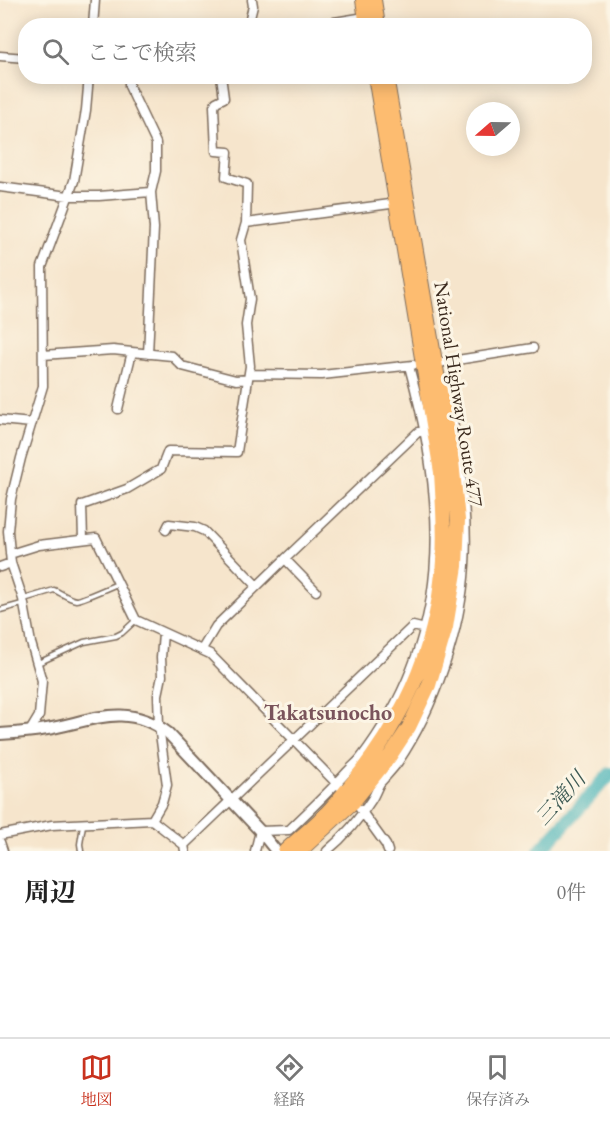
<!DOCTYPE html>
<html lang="ja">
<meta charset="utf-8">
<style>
:root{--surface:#fff;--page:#f6f6f6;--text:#222;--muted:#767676;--line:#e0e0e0;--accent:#c8321e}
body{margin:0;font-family:"EB Garamond","Noto Serif JP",serif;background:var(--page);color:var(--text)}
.compass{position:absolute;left:466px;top:102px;width:54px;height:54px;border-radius:50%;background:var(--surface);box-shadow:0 3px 15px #0003;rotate:250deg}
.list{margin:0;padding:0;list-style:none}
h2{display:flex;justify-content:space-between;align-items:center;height:78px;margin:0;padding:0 24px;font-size:26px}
h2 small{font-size:20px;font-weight:400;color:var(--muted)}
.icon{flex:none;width:33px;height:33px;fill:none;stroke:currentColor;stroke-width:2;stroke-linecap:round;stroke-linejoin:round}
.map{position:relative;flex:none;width:610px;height:851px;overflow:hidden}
.search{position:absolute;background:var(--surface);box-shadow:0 3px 15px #0003;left:18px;right:18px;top:18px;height:66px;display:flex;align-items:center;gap:15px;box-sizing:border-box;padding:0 21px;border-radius:24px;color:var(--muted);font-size:22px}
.sheet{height:186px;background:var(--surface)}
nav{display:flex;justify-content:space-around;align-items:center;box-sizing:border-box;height:84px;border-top:2px solid var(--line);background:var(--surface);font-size:16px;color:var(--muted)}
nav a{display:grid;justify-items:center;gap:3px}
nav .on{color:var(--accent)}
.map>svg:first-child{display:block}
</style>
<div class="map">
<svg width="610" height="851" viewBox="0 0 610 851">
<rect width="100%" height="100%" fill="#fcf5e5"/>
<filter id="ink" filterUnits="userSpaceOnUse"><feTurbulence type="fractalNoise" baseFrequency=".0167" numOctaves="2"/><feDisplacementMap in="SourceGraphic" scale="12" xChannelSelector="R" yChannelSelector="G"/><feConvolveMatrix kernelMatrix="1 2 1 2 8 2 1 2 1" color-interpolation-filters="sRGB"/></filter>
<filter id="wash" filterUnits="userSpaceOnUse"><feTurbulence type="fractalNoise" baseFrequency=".008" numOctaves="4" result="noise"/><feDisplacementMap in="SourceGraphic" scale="24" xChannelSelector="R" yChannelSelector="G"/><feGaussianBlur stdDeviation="1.35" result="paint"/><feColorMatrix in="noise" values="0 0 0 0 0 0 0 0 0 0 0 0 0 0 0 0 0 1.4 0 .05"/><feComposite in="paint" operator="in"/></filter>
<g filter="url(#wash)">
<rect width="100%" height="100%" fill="#f6e5cc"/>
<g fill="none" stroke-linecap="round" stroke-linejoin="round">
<path stroke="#3eafb5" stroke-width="14" d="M 540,851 L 610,774"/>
</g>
</g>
<g filter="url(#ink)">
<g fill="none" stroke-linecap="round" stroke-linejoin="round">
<g stroke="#7c6b5b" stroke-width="7">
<path id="service" d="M 24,599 L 54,590 C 61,593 69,599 76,600 C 81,600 110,587 117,584
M 0,610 L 22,604
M 38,663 L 84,642 L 116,636 L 122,633 L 136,620
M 81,851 L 80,844 L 83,825"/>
</g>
<g stroke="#7c6b5b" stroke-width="11">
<path id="minor" d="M 93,26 L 95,0
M 248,26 L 253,6 L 252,0
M 310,26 L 365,17
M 0,56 L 26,58
M 129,76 L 129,86 L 156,143 L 156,171 L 151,192 L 154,228 L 148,354
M 0,187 L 68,196 L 99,196 L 151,192
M 246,223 L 398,203
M 43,355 L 113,350 L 132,352 L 172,356 L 182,366 L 236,380 L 248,379
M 432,364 L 533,348
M 249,374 L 322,375 L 413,365
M 118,409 L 132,352
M 0,420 L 32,423
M 166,530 L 169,524 L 195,527 L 204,531 L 257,586
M 83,539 L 82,505 L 127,489 L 161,469 L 168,451 L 237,452 L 250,366 L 246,325 L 250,299 L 241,240 L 246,223 L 247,184 L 226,177 L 228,152 L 216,151 L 214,106 L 216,102 L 224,98 L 221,76
M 10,554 L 39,545 L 96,538 L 136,620 L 210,654 L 339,786
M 285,559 L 418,432 L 429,431
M 0,567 L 11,563
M 163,633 L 161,658 L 162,676 L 158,695 L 159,726 L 167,785 L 162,803 L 152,820 L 184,845 L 185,851
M 202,649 L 216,626 L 285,559 L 316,591
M 30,731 L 39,716 L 42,681 L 31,643 L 23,599 L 11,563 L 8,531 L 11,499 L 21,458 L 43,386 L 42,267 L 74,181 L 86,110 L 89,76
M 360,809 L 386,845 L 388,851
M 0,835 L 52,825 L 152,820
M 0,842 L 3,851
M 184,845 L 413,626 L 425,629
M 255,851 L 260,831 L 289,830 C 309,811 329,792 347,772 C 351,767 356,764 360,759 C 454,636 448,508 409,366
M 327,851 C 344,837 360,818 372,799 C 375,794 377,788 380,783 C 386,776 393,769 398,762 C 435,707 461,631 465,565 C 469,505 457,446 447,387 L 453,374 L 452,360"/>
</g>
<g stroke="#7c6b5b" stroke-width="14">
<path id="tertiary" d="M 0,734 C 16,733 31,732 47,729 C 92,721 126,701 168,733 L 260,831 L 276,851"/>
</g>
<g stroke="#7c6b5b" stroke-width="16">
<path id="trunk" d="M 363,0 L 367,26
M 374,0 L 378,26
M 285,851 C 301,836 318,823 332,807 C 391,741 431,670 441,582 C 446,545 443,509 441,472 L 375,76
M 300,851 L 353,802 L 390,756 L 409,727 L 429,685 L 446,627 L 456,566 L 458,520 L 452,461 L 386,76"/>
</g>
<use href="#service" stroke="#fff" stroke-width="4"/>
<use href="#minor" stroke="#fff" stroke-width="8"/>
<use href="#tertiary" stroke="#fff" stroke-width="10"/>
<use href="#trunk" stroke="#fdbc70" stroke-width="14"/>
</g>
</g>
<g text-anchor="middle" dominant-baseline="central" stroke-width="6" stroke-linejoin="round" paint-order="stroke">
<g font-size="20" fill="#3b2a1e" stroke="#fcf5e5">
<text transform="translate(459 394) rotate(81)">National Highway Route 477</text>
</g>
<g font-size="21" font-style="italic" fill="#3c5953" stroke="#fcf5e5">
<text transform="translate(560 798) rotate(-48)">三滝川</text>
</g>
<g font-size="22" font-weight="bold" fill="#7a545b" stroke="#fcf5e5">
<text x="328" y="712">Takatsunocho</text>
</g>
</g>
</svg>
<svg class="compass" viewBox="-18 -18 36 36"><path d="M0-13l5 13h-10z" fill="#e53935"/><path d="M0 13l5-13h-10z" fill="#767676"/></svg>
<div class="search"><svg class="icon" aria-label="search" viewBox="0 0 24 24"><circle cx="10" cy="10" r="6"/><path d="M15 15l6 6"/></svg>ここで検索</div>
</div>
<section class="sheet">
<h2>周辺<small>0件</small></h2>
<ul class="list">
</ul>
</section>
<nav>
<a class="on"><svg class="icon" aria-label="map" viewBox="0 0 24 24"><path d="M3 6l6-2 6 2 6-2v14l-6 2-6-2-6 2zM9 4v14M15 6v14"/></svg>地図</a>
<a><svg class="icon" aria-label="directions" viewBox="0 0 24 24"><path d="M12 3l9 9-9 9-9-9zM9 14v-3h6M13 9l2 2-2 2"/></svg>経路</a>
<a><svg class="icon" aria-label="saved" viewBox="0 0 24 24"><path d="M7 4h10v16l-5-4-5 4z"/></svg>保存済み</a>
</nav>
